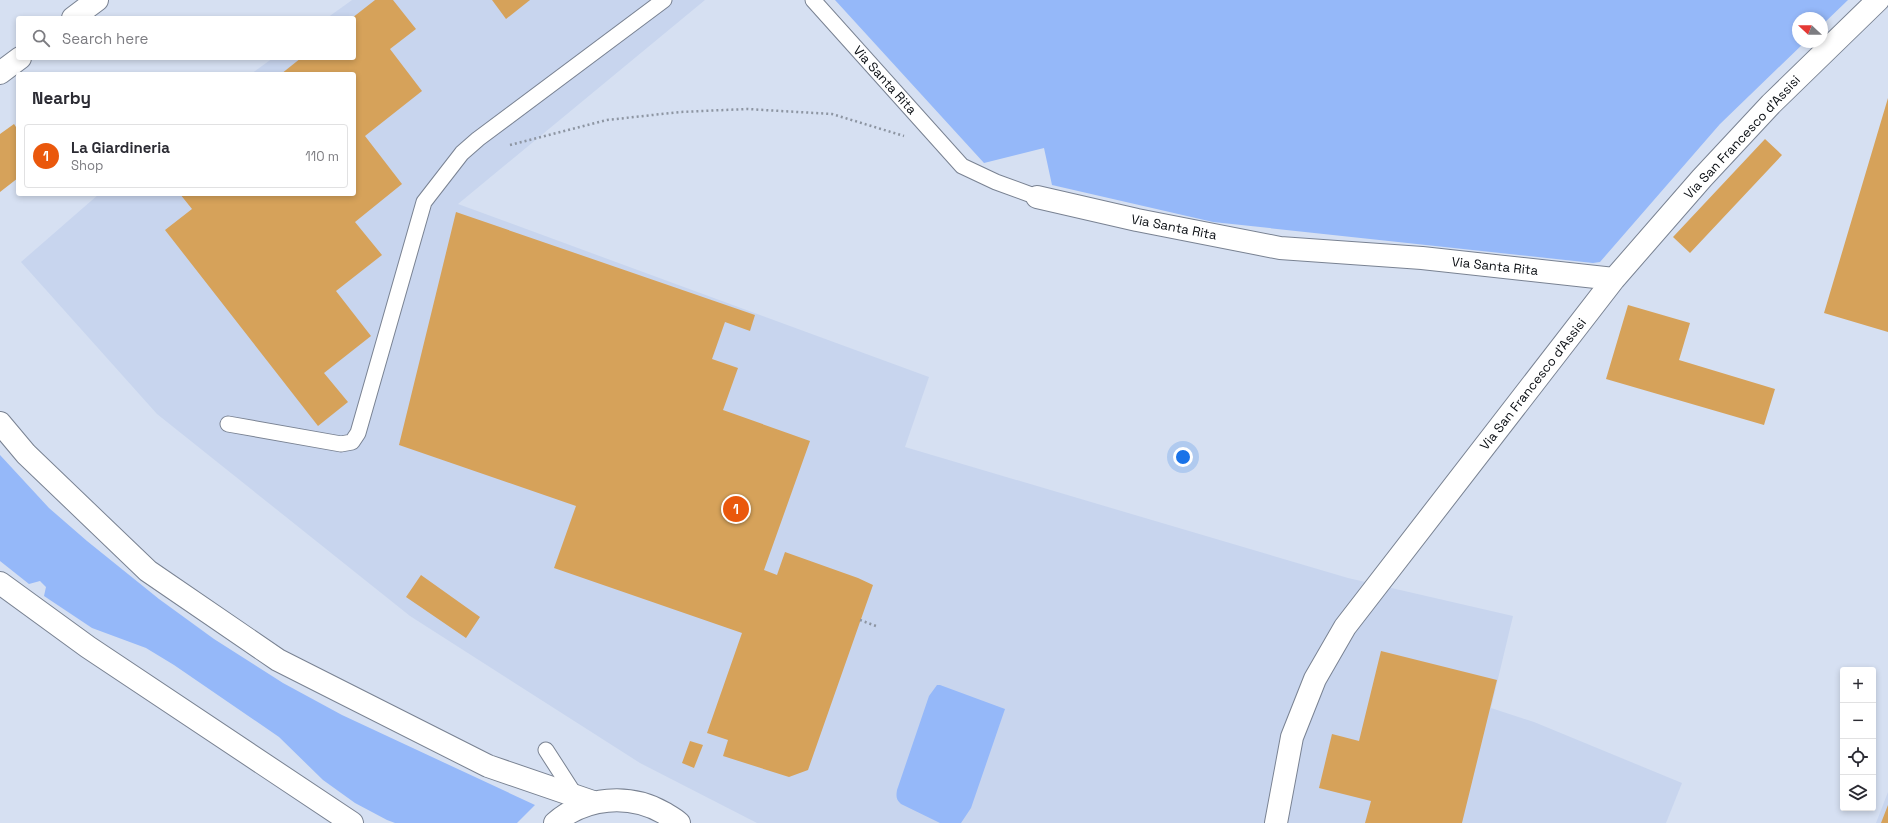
<!DOCTYPE html>
<meta charset="utf-8">
<style>
:root{--surface:#fff;--page:#f2f2f3;--text:#2b2b33;--muted:#7c7c81;--line:#e1e1e2;--accent:#ea580c}
body{margin:0;font-family:"Space Grotesk",sans-serif;background:var(--page);color:var(--text)}
.controls{position:absolute;right:12px;bottom:12px;display:grid;overflow:hidden;border-radius:4px;box-shadow:0 2px 6px #0003}
.controls button{width:36px;height:36px;display:grid;place-items:center;padding:0;border:0;border-bottom:1px solid var(--line);background:var(--surface);color:var(--text);font:20px sans-serif}
.compass{position:absolute;left:1792px;top:12px;width:36px;height:36px;border-radius:50%;background:var(--surface);box-shadow:0 2px 6px #0003;rotate:292deg}
.you{position:absolute;left:1183px;top:457px;width:14px;height:14px;margin:-10px;border:3px solid #fff;border-radius:50%;background:#1a73e8;box-shadow:0 0 0 6px #1a73e833}
.badge{display:grid;place-items:center;width:26px;height:26px;border-radius:50%;background:var(--accent);color:#fff;font-size:13px;font-weight:700}
.pin{position:absolute;translate:-50% -50%;border:2px solid #fff;box-shadow:0 1px 4px #0006}
.list{margin:0;padding:0;list-style:none}
h2{display:flex;justify-content:space-between;align-items:center;height:52px;margin:0;padding:0 16px;font-size:17px}
h2 small{font-size:13px;font-weight:400;color:var(--muted)}
.list li{display:grid;grid-template-columns:26px 1fr auto;gap:12px;align-items:center;box-sizing:border-box;height:64px;margin:0 8px 8px;padding:0 8px;border:1px solid var(--line);border-radius:4px}
.list b{display:block;font-size:15px;white-space:nowrap}
.list p{margin:0;font-size:13px;white-space:nowrap;color:var(--muted)}
.list em{font-size:13px;font-style:normal;color:var(--muted)}
.icon{flex:none;width:22px;height:22px;fill:none;stroke:currentColor;stroke-width:2;stroke-linecap:round;stroke-linejoin:round}
.map{position:relative;flex:none;width:1888px;height:823px;overflow:hidden}
.search{position:absolute;background:var(--surface);box-shadow:0 2px 6px #0003;left:16px;top:16px;width:340px;height:44px;display:flex;align-items:center;gap:10px;box-sizing:border-box;padding:0 14px;border-radius:4px;color:var(--muted);font-size:15px}
.panel{position:absolute;background:var(--surface);box-shadow:0 2px 6px #0003;left:16px;top:72px;width:340px;height:124px;border-radius:4px}
.map>svg:first-child{display:block}
</style>
<div class="map">
<svg width="1888" height="823" viewBox="0 0 1888 823">
<rect width="100%" height="100%" fill="#d6e0f2"/>
<path fill="#c8d5ee" d="M 352,0 L 705,0 L 458,204 L 929,377 L 905,447 L 1348,578 L 1513,616 L 1491,708 L 1534,722 L 1682,783 L 1666,823 L 757,823 L 640,763 L 410,616 L 157,414 L 21,262 L 99,194 L 354,194 L 354,74 L 251,74 L 273,58 L 354,58 L 354,18 L 327,18 Z
M 1888,792 L 1888,823 L 1876,823 Z"/>
<path fill="#95b8f9" d="M 835,0 L 1848,0 L 1822,25 L 1822,18 L 1798,18 L 1798,42 L 1805,42 L 1720,124 L 1600,262 L 1593,263 L 1213,222 L 1052,185 L 1044,148 L 984,163 Z
M 0,455 L 49,508 L 87,541 L 159,599 L 214,639 L 283,683 L 342,715 L 535,805 L 517,823 L 395,823 L 387,820 L 355,803 L 323,780 L 279,737 L 174,665 L 146,648 L 92,628 L 44,596 L 46,587 L 40,581 L 29,584 L 0,561 Z
M 937,685 L 940,685 L 1005,709 L 971,808 L 961,823 L 940,823 L 901,804 C 896,800 896,796 897,790 L 929,696 Z"/>
<path fill="#d6a25a" d="M 375,0 L 393,0 L 416,29 L 390,49 L 422,91 L 365,136 L 402,184 L 355,222 L 382,255 L 336,291 L 371,336 L 324,373 L 348,402 L 318,426 L 165,230 L 192,209 L 180,194 L 354,194 L 354,74 L 281,74 L 301,58 L 354,58 L 354,18 L 352,18 Z
M 492,0 L 530,0 L 506,19 Z
M 1888,98 L 1888,332 L 1824,313 Z
M 14,124 L 18,130 L 18,178 L 0,192 L 0,134 Z
M 1765,139 L 1782,155 L 1690,253 L 1673,237 Z
M 456,212 L 755,315 L 750,331 L 725,322 L 712,359 L 738,368 L 723,410 L 810,441 L 764,570 L 777,575 L 785,552 L 858,578 L 873,585 L 808,770 L 789,777 L 723,756 L 728,740 L 707,733 L 742,633 L 554,568 L 576,506 L 399,445 Z
M 1628,305 L 1690,323 L 1679,360 L 1775,389 L 1764,425 L 1606,379 Z
M 421,575 L 480,617 L 466,638 L 406,597 Z
M 1381,651 L 1497,680 L 1462,823 L 1365,823 L 1371,801 L 1319,788 L 1332,734 L 1359,741 Z
M 690,741 L 703,745 L 694,768 L 682,763 Z
M 1888,805 L 1888,823 L 1881,823 Z"/>
<g fill="none" stroke-linecap="round" stroke-linejoin="round">
<g stroke="#798292" stroke-width="17">
<path id="service" d="M 813,0 L 962,166 L 996,182 L 1037,197
M 228,424 L 341,444 L 352,442 L 358,433 L 424,202 L 462,153 L 478,139 L 664,0
M 546,750 L 575,795"/>
</g>
<g stroke="#798292" stroke-width="24">
<path id="minor" d="M 1037,197 L 1137,220 L 1280,248 L 1422,258 L 1614,279
M 1276,823 L 1292,737 L 1315,679 L 1345,627 L 1614,279 L 1702,178 L 1771,104 L 1878,0"/>
</g>
<g stroke="#798292" stroke-width="24">
<path id="secondary" d="M 0,423 L 26,454 L 148,571 L 278,660 L 488,766 L 593,802
M 0,583 L 88,647 L 352,823
M 555,823 C 585,797 629,793 664,813 C 669,816 675,819 679,823"/>
</g>
<g stroke="#798292" stroke-width="24">
<path id="motorway" d="M 73,18 L 97,0
M 0,73 L 20,58"/>
</g>
<path stroke="#8d95a2" stroke-width="2.5" stroke-dasharray="2 3" stroke-linecap="butt" d="M 510,145 L 607,120 L 680,112 L 747,109 L 832,114 L 904,136
M 860,620 L 876,626"/>
<use href="#service" stroke="#fff" stroke-width="15"/>
<use href="#minor" stroke="#fff" stroke-width="22"/>
<use href="#secondary" stroke="#fff" stroke-width="22"/>
<use href="#motorway" stroke="#fff" stroke-width="22"/>
</g>
<g text-anchor="middle" dominant-baseline="central" stroke-width="3.5" stroke-linejoin="round" paint-order="stroke">
<g font-size="13" fill="#090d12" stroke="#fff">
<text transform="translate(885 80) rotate(48)">Via Santa Rita</text>
<text transform="translate(1742 137) rotate(-47)">Via San Francesco d'Assisi</text>
<text transform="translate(1174 227) rotate(11)">Via Santa Rita</text>
<text transform="translate(1495 266) rotate(6)">Via Santa Rita</text>
<text transform="translate(1533 384) rotate(-52)">Via San Francesco d'Assisi</text>
</g>
</g>
</svg>
<div class="controls">
<button>+</button>
<button>−</button>
<button><svg class="icon" aria-label="locate" viewBox="0 0 24 24"><circle cx="12" cy="12" r="6"/><path d="M12 2v4M12 18v4M2 12h4M18 12h4"/></svg></button>
<button><svg class="icon" aria-label="layers" viewBox="0 0 24 24"><path d="M12 4l9 5-9 5-9-5zM3 14l9 5 9-5"/></svg></button>
</div>
<svg class="compass" viewBox="-18 -18 36 36"><path d="M0-13l5 13h-10z" fill="#e53935"/><path d="M0 13l5-13h-10z" fill="#7c7c81"/></svg>
<div class="you"></div>
<div class="pin badge" style="left:736px;top:509px">1</div>
<div class="search"><svg class="icon" aria-label="search" viewBox="0 0 24 24"><circle cx="10" cy="10" r="6"/><path d="M15 15l6 6"/></svg>Search here</div>
<section class="panel">
<h2>Nearby<small></small></h2>
<ul class="list">
<li><span class="badge">1</span><div><b>La Giardineria</b><p>Shop</p></div><em>110 m</em></li>
</ul>
</section>
</div>
